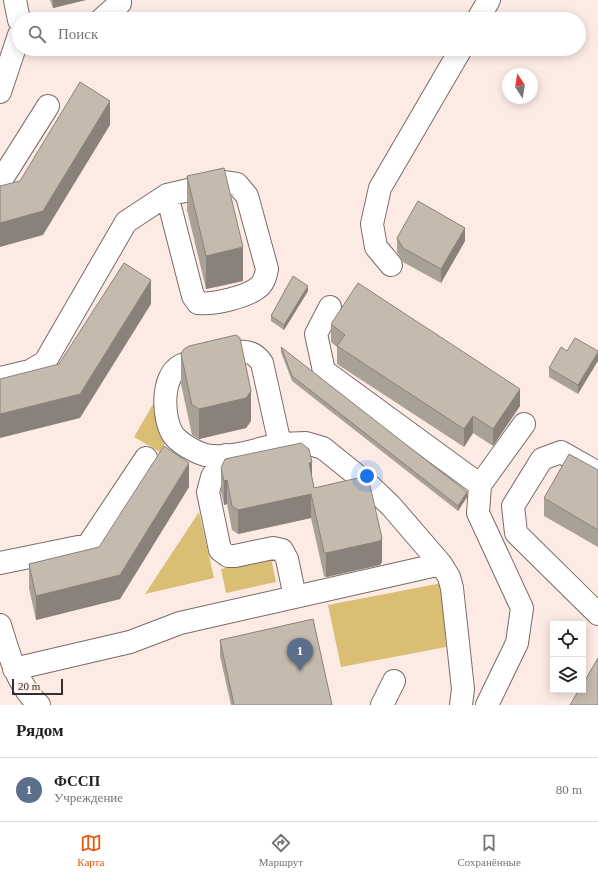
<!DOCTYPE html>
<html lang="ru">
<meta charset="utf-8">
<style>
:root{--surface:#fff;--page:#f6f6f6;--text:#202124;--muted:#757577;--line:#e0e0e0;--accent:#ea580c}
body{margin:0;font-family:"Times New Roman",serif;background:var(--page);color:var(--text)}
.controls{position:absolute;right:12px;bottom:12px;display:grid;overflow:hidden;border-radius:0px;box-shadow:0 2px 10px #0003}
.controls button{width:36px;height:36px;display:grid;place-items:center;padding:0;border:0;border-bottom:1px solid var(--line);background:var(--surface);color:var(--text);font:20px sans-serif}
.compass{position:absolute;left:502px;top:68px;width:36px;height:36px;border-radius:50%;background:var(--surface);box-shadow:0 2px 10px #0003;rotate:348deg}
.scale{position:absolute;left:12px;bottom:10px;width:51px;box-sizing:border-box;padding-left:4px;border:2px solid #352e2c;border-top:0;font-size:11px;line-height:14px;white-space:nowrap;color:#352e2c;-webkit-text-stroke:3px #fcebe4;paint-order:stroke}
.you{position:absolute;left:367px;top:476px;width:14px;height:14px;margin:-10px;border:3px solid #fff;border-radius:50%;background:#1a73e8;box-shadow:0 0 0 6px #1a73e833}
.badge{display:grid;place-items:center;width:26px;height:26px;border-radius:50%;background:var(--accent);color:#fff;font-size:13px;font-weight:700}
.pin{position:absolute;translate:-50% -33px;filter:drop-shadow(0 1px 2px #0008)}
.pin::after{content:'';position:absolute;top:21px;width:14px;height:12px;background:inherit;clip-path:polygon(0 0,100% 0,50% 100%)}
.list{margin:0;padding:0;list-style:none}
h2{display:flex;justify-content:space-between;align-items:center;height:52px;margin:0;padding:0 16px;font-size:17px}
h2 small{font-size:13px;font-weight:400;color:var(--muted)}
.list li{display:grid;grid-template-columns:26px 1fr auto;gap:12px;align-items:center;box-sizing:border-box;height:64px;padding:0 16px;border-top:1px solid var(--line)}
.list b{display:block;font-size:15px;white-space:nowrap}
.list p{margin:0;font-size:13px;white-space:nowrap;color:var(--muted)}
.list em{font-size:13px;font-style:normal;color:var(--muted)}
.icon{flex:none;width:22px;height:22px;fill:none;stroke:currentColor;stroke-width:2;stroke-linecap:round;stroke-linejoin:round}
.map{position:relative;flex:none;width:598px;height:705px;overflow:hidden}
.search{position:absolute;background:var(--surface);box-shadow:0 2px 10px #0003;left:12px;right:12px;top:12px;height:44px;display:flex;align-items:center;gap:10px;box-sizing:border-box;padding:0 14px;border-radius:22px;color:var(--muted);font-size:15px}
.sheet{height:116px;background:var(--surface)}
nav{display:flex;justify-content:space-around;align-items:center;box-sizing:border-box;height:56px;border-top:1px solid var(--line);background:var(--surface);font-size:11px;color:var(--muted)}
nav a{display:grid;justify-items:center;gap:2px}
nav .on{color:var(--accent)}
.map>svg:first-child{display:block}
</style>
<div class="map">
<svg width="598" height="705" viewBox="0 0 598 705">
<rect width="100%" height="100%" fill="#fcebe4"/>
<path fill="#d9be73" d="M 156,399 L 166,441 L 160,452 L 134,437 Z
M 199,512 L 214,578 L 145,594 Z
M 271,558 L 276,582 L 226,593 L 221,569 Z
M 442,583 L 446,647 L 341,667 L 328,605 Z"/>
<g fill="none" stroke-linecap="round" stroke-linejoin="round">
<g stroke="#7a6b66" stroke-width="24">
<path id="minor" d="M 15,0 L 19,20
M 102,19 L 120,3 L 120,0
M 478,19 L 489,0
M 0,92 L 19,35
M 0,182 L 48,106
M 391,265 L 376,247 L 372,224 L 380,188 L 461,49
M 330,307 L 316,334 L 324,371 L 480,485 L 478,513 L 522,608 L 517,643 L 487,705
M 0,378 L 30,371 L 45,362 L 126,222 L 167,195 L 223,182 L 237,184 L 247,196 L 267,269 C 266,275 264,282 260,286 C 248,297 213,305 198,303 L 193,296 L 167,195
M 280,444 C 257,449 228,460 205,455 C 195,452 181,444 174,436 C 162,420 161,376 180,366 C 191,360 226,355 240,352 C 250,351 256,354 262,363 L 280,444 L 306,443 L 323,448 L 369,485 L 391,506 L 441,564 L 449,577 L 452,588 L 463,689 L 461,705
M 226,455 L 212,477 L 208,492 L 220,550 L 228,556 L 235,556 L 273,548 L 282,550 L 287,559 L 295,597
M 598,473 L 561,452 L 542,459 L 513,506 L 516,533 L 598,614
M 480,485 L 524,424
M 0,563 L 88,545 L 146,458
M 0,625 C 9,654 16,683 39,705
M 14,669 L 130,642 L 180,623 L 441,564
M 382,705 L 394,681"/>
</g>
<use href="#minor" stroke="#fff" stroke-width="22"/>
</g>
<path fill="#a9a096" d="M 50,0 L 86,0 L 53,8 Z
M 187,176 L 243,281 L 206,289 L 187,210 Z
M 397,238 L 465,241 L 441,283 L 403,262 L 397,252 Z
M 308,291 L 284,330 L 271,321 L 271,316 Z
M 331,324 L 520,406 L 493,446 L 473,433 L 464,447 L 337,364 L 337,347 L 331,342 Z
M 281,347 L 467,497 L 458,511 L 292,381 L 281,352 Z
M 567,351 L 598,351 L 578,394 L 549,377 L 549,368 Z
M 181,354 L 251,421 L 246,428 L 199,439 L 192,435 L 181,384 Z
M 221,468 L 312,478 L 314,488 L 382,562 L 380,565 L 326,577 L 324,576 L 311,518 L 238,534 L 232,530 L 227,504 L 224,505 L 221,492 Z
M 598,470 L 598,547 L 544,516 L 544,498 Z
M 189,487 L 120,599 L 36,620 L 29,588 L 29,564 L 99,547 Z
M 220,640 L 332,705 L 231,705 L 220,656 Z"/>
<path fill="#8a827a" d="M 53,0 L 86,0 L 53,8 Z
M 110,101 L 110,125 L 43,235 L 0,247 L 0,223 Z
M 465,228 L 465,241 L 441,283 L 441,269 Z
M 243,247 L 243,281 L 206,289 L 206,256 Z
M 151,280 L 151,304 L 80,418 L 0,438 L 0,414 L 80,394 Z
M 308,286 L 308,291 L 284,330 L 284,325 Z
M 598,352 L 598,361 L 578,394 L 578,385 Z
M 520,389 L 520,406 L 493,446 L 493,429 Z
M 251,391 L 251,421 L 246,428 L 199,439 L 199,409 Z
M 473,416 L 473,433 L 464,447 L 464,429 Z
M 312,462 L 312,486 L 309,463 Z
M 189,463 L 189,487 L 120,599 L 36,620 L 36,596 L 120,575 Z
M 227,480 L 227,504 L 224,505 L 224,481 Z
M 467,492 L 467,497 L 458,511 L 458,506 Z
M 311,494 L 311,518 L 238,534 L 238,510 Z
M 382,538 L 382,562 L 380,565 L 326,577 L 326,553 Z"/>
<path fill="#c5baae" stroke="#8a827a" d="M 80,82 L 110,101 L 43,211 L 0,223 L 0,186 L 20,181 Z
M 224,168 L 243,247 L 206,256 L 187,176 Z
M 418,201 L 465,228 L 441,269 L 403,248 L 397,238 Z
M 124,263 L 151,280 L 80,394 L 0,414 L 0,379 L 59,364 Z
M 293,276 L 308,286 L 284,325 L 271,316 Z
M 358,283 L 520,389 L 493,429 L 473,416 L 464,429 L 337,346 L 345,335 L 331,324 Z
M 236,335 L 240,338 L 251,391 L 246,398 L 199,409 L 192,405 L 181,354 L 184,349 L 189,346 Z
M 575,338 L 598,351 L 598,352 L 578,385 L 549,368 L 561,347 L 567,351 Z
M 281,347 L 467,492 L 458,506 L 292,376 Z
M 301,443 L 309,449 L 312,462 L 309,463 L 314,488 L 362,477 L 369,481 L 382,538 L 380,541 L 326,553 L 324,552 L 311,494 L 238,510 L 232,506 L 227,480 L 224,481 L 221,468 L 225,459 Z
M 164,446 L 189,463 L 120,575 L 36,596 L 29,564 L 99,547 Z
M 569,454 L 598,470 L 598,530 L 544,498 Z
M 313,619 L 332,705 L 234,705 L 220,640 Z
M 598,658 L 598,705 L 570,705 L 579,690 L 583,690 L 583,684 Z"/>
</svg>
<div class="controls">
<button><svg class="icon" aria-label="locate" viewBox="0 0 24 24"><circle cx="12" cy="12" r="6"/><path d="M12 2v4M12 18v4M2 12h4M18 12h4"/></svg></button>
<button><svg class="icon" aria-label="layers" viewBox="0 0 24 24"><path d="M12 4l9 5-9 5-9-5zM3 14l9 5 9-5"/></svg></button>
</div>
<svg class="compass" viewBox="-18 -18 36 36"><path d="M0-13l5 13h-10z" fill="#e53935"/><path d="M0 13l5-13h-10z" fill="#757577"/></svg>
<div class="scale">20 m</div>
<div class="you"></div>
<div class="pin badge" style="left:300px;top:671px;background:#5c6f8a">1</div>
<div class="search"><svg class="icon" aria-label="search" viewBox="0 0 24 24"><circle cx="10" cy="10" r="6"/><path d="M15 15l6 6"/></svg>Поиск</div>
</div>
<section class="sheet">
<h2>Рядом<small></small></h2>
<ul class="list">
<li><span class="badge" style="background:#5c6f8a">1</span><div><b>ФССП</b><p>Учреждение</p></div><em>80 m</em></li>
</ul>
</section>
<nav>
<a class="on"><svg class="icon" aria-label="map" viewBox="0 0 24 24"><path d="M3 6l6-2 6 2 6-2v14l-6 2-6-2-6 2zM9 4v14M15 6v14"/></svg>Карта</a>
<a><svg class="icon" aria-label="directions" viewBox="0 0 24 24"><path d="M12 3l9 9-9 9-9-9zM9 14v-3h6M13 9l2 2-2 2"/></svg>Маршрут</a>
<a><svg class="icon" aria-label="saved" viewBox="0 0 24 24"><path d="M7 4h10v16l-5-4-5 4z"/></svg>Сохранённые</a>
</nav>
